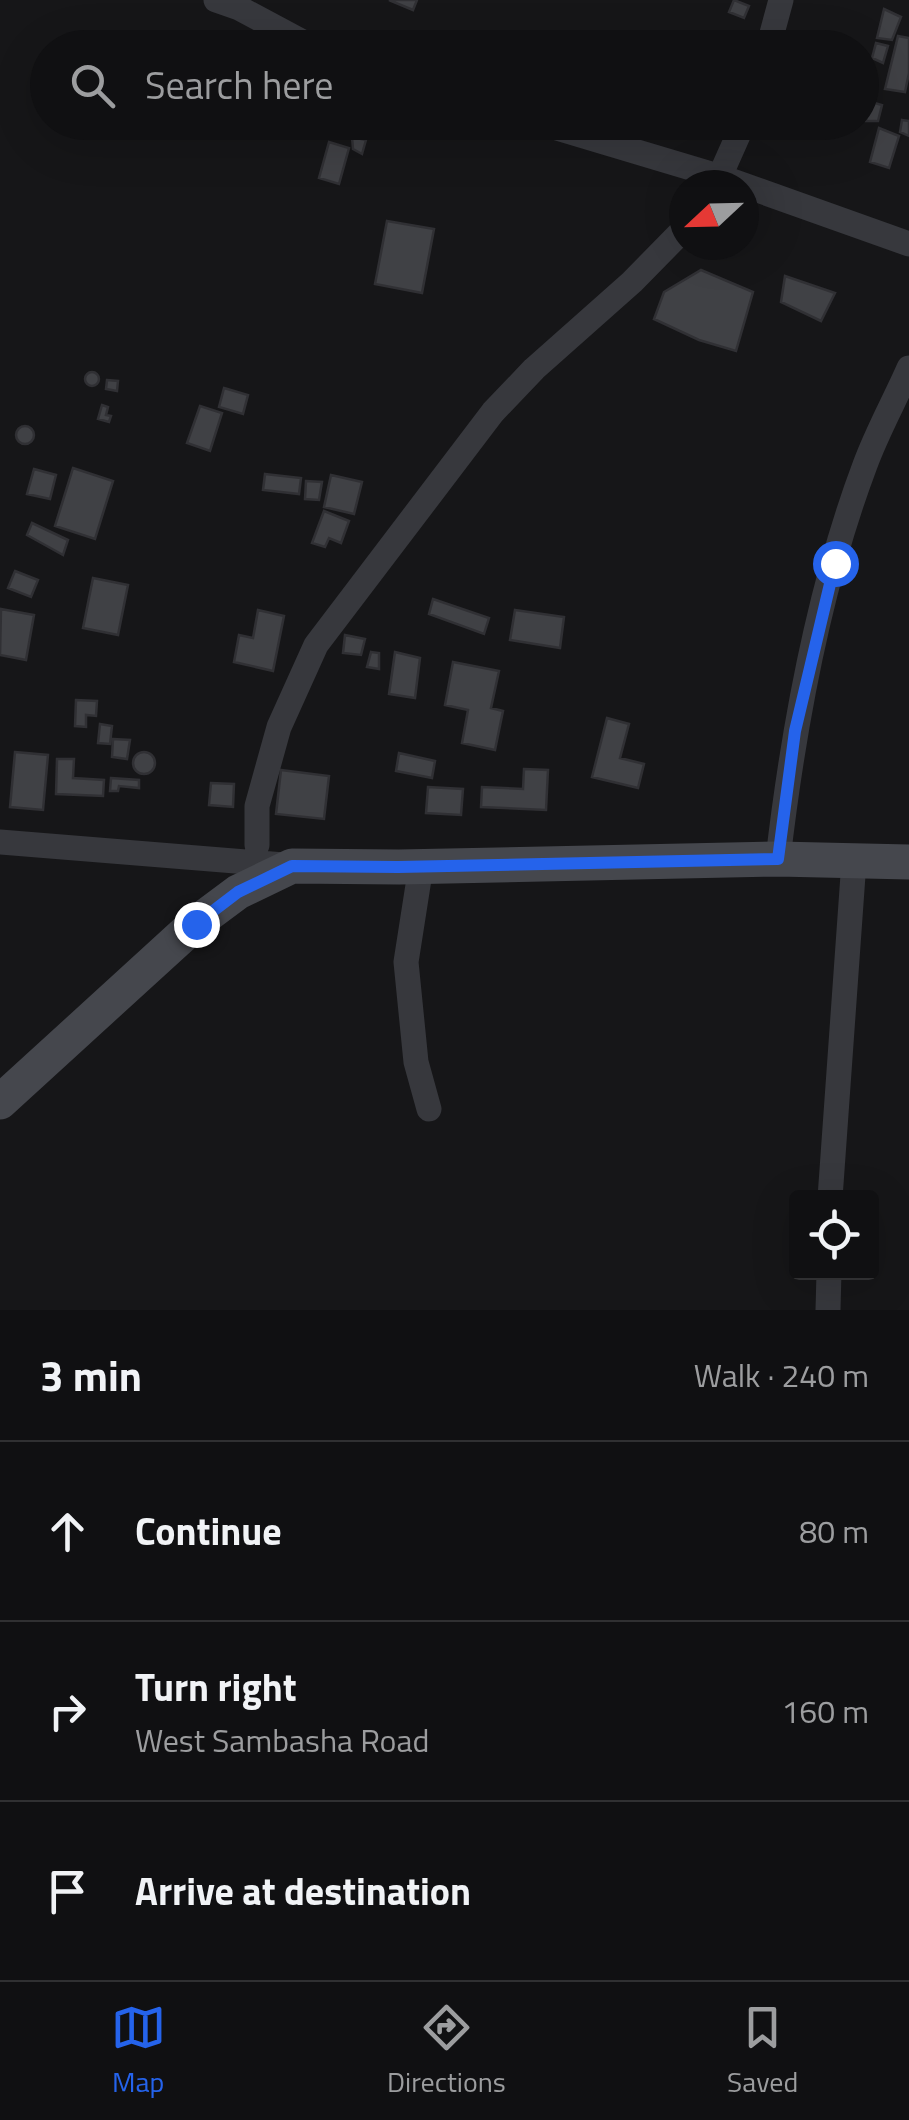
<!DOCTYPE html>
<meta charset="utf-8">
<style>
:root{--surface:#101012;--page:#1e1e20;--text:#f1f3f6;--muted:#9c9d9f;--line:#303032;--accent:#2563eb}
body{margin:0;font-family:"Titillium Web",sans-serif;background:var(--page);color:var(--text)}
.controls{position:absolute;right:30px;bottom:30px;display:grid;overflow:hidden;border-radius:10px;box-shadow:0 10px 40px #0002}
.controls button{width:90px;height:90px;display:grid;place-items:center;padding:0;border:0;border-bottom:2px solid var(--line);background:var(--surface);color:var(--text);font:50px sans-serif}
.compass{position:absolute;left:669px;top:170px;width:90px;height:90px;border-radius:50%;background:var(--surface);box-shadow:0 10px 40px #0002;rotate:248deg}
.stop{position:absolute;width:30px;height:30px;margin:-22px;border:8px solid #2563eb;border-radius:50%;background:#fff}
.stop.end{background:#2563eb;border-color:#fff;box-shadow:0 2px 10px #0008}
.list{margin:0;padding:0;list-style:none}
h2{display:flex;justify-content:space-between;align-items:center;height:130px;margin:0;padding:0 40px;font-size:42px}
h2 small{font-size:32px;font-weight:400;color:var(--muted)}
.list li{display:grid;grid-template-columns:65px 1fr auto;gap:30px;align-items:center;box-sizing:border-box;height:180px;padding:0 40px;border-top:2px solid var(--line)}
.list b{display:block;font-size:38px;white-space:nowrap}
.list p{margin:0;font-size:32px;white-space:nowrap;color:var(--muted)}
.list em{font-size:32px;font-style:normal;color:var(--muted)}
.icon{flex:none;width:55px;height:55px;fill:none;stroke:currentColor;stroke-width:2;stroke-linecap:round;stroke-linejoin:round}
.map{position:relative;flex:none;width:909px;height:1310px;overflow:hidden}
.search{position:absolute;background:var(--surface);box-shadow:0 10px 40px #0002;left:30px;right:30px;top:30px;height:110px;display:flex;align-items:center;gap:25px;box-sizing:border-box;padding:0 35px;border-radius:55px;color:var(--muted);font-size:38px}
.sheet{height:670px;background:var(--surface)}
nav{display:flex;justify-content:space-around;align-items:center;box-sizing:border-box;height:140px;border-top:2px solid var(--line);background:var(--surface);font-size:28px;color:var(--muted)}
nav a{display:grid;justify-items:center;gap:5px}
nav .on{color:var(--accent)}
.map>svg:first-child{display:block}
</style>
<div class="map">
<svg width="909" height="1310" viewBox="0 0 909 1310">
<rect width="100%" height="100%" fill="#161618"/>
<path fill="#404145" stroke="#303034" stroke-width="2.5" d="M 389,0 L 417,0 L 413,10 Z
M 734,0 L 749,6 L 744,18 L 729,12 Z
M 884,9 L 901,17 L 892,40 L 877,38 Z
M 898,36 L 909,38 L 909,73 L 905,92 L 885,89 Z
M 876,43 L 888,46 L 883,63 L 872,58 Z
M 868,101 L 882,105 L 878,121 L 866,121 Z
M 902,120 L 909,121 L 909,136 L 900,132 Z
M 879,128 L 899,136 L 889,168 L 870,162 Z
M 352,137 L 366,140 L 362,154 L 353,149 Z
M 329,142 L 349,148 L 339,184 L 319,178 Z
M 387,221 L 434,229 L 422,293 L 375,284 Z
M 701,270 L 753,292 L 736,351 L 699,340 L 654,319 L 664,292 Z
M 785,276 L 835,293 L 821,321 L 781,302 Z
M85 379a7 7 0 1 1 14 0a7 7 0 1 1-14 0Z
M 107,380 L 118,381 L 117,391 L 106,389 Z
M 224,388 L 248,395 L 243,414 L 219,407 Z
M 102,405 L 108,407 L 106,415 L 111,416 L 109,422 L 98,419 Z
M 200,406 L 222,413 L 210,451 L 187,443 Z
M16 435a9 9 0 1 1 18 0a9 9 0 1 1-18 0Z
M 73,468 L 113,481 L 95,539 L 55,526 Z
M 34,469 L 56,475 L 50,499 L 27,494 Z
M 265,474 L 301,478 L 299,494 L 263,490 Z
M 331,475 L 362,482 L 354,514 L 324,507 Z
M 306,481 L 322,482 L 319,500 L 305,499 Z
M 324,511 L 349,521 L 341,543 L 329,538 L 325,547 L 312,543 Z
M 32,523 L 68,540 L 63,555 L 27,535 Z
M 15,571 L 38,580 L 31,597 L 8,588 Z
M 93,578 L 128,585 L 118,635 L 83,628 Z
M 433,599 L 489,618 L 484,634 L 429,614 Z
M 1,609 L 34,615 L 26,660 L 0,655 Z
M 258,610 L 284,616 L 273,671 L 234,662 L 239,635 L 253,638 Z
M 515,610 L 564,617 L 560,648 L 510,640 Z
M 345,635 L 365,639 L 361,655 L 343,653 Z
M 371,652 L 379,653 L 379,669 L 367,667 Z
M 395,652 L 420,658 L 415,698 L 389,694 Z
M 453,662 L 499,671 L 491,708 L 503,711 L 495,750 L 462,743 L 468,710 L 445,705 Z
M 76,700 L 97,701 L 96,716 L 86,715 L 86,727 L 75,726 Z
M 607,718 L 629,724 L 620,758 L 644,764 L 638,788 L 592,777 Z
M 100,724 L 112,726 L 110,744 L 98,743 Z
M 113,739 L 130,740 L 127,759 L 112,757 Z
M 15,752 L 48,755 L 43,810 L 10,807 Z
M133 763a11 11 0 1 1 22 0a11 11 0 1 1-22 0Z
M 399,753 L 435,761 L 432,778 L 396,771 Z
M 57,759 L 74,759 L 73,778 L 104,780 L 103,796 L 56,794 Z
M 524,769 L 548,770 L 546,810 L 481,807 L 482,787 L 523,789 Z
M 281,770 L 329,776 L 324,819 L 276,814 Z
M 111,778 L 139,780 L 139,788 L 119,786 L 118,791 L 110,791 Z
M 211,783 L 234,784 L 233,807 L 209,805 Z
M 428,787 L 463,789 L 461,815 L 426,813 Z"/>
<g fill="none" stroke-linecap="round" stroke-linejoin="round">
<path stroke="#37383d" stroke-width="25" d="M 216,0 L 239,8 L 314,48
M 768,48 L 781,0
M 537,122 L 721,177 L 909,244
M 716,185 L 744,122
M 0,842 L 284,865
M 257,845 L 257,806 L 279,727 L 316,645 L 493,412 L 534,369 L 632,282 L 684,229
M 778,859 C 793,730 819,587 865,465 C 877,432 895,400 909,368
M 421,866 L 406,962 L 416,1062 L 429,1109
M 830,1198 L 854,861
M 828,1310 L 829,1272"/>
<path stroke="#45474d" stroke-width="35" d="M 0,1102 L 195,924 L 238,892 L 292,866 L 399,867 L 778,859 L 909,862"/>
</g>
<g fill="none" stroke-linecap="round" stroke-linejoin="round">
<path stroke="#2563eb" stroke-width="12" d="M 196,924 L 238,892 L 292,866 L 398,867 L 778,859 L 795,731 L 835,563"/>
</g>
</svg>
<div class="controls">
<button><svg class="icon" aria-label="locate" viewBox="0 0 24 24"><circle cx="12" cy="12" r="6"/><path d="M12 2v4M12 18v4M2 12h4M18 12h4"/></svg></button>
</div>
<svg class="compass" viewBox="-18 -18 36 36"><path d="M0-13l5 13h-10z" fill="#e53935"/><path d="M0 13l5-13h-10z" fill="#9c9d9f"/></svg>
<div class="stop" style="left:835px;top:563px"></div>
<div class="stop end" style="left:196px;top:924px"></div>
<div class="search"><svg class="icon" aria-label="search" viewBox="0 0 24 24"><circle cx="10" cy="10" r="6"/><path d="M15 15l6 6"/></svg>Search here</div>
</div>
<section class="sheet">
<h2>3 min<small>Walk · 240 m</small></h2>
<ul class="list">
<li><svg class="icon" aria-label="ahead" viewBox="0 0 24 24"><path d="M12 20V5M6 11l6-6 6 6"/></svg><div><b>Continue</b></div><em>80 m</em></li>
<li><svg class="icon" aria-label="right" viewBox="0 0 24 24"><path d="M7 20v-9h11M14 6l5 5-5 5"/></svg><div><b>Turn right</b><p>West Sambasha Road</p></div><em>160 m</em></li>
<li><svg class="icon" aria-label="arrive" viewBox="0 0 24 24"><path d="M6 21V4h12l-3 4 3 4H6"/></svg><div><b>Arrive at destination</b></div></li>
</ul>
</section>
<nav>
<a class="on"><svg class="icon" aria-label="map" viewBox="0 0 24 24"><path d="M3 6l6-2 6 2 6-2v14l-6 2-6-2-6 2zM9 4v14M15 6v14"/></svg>Map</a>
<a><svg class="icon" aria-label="directions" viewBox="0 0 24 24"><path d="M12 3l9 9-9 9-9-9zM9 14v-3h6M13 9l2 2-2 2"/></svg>Directions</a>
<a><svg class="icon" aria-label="saved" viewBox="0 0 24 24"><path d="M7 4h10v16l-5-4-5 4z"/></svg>Saved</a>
</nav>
